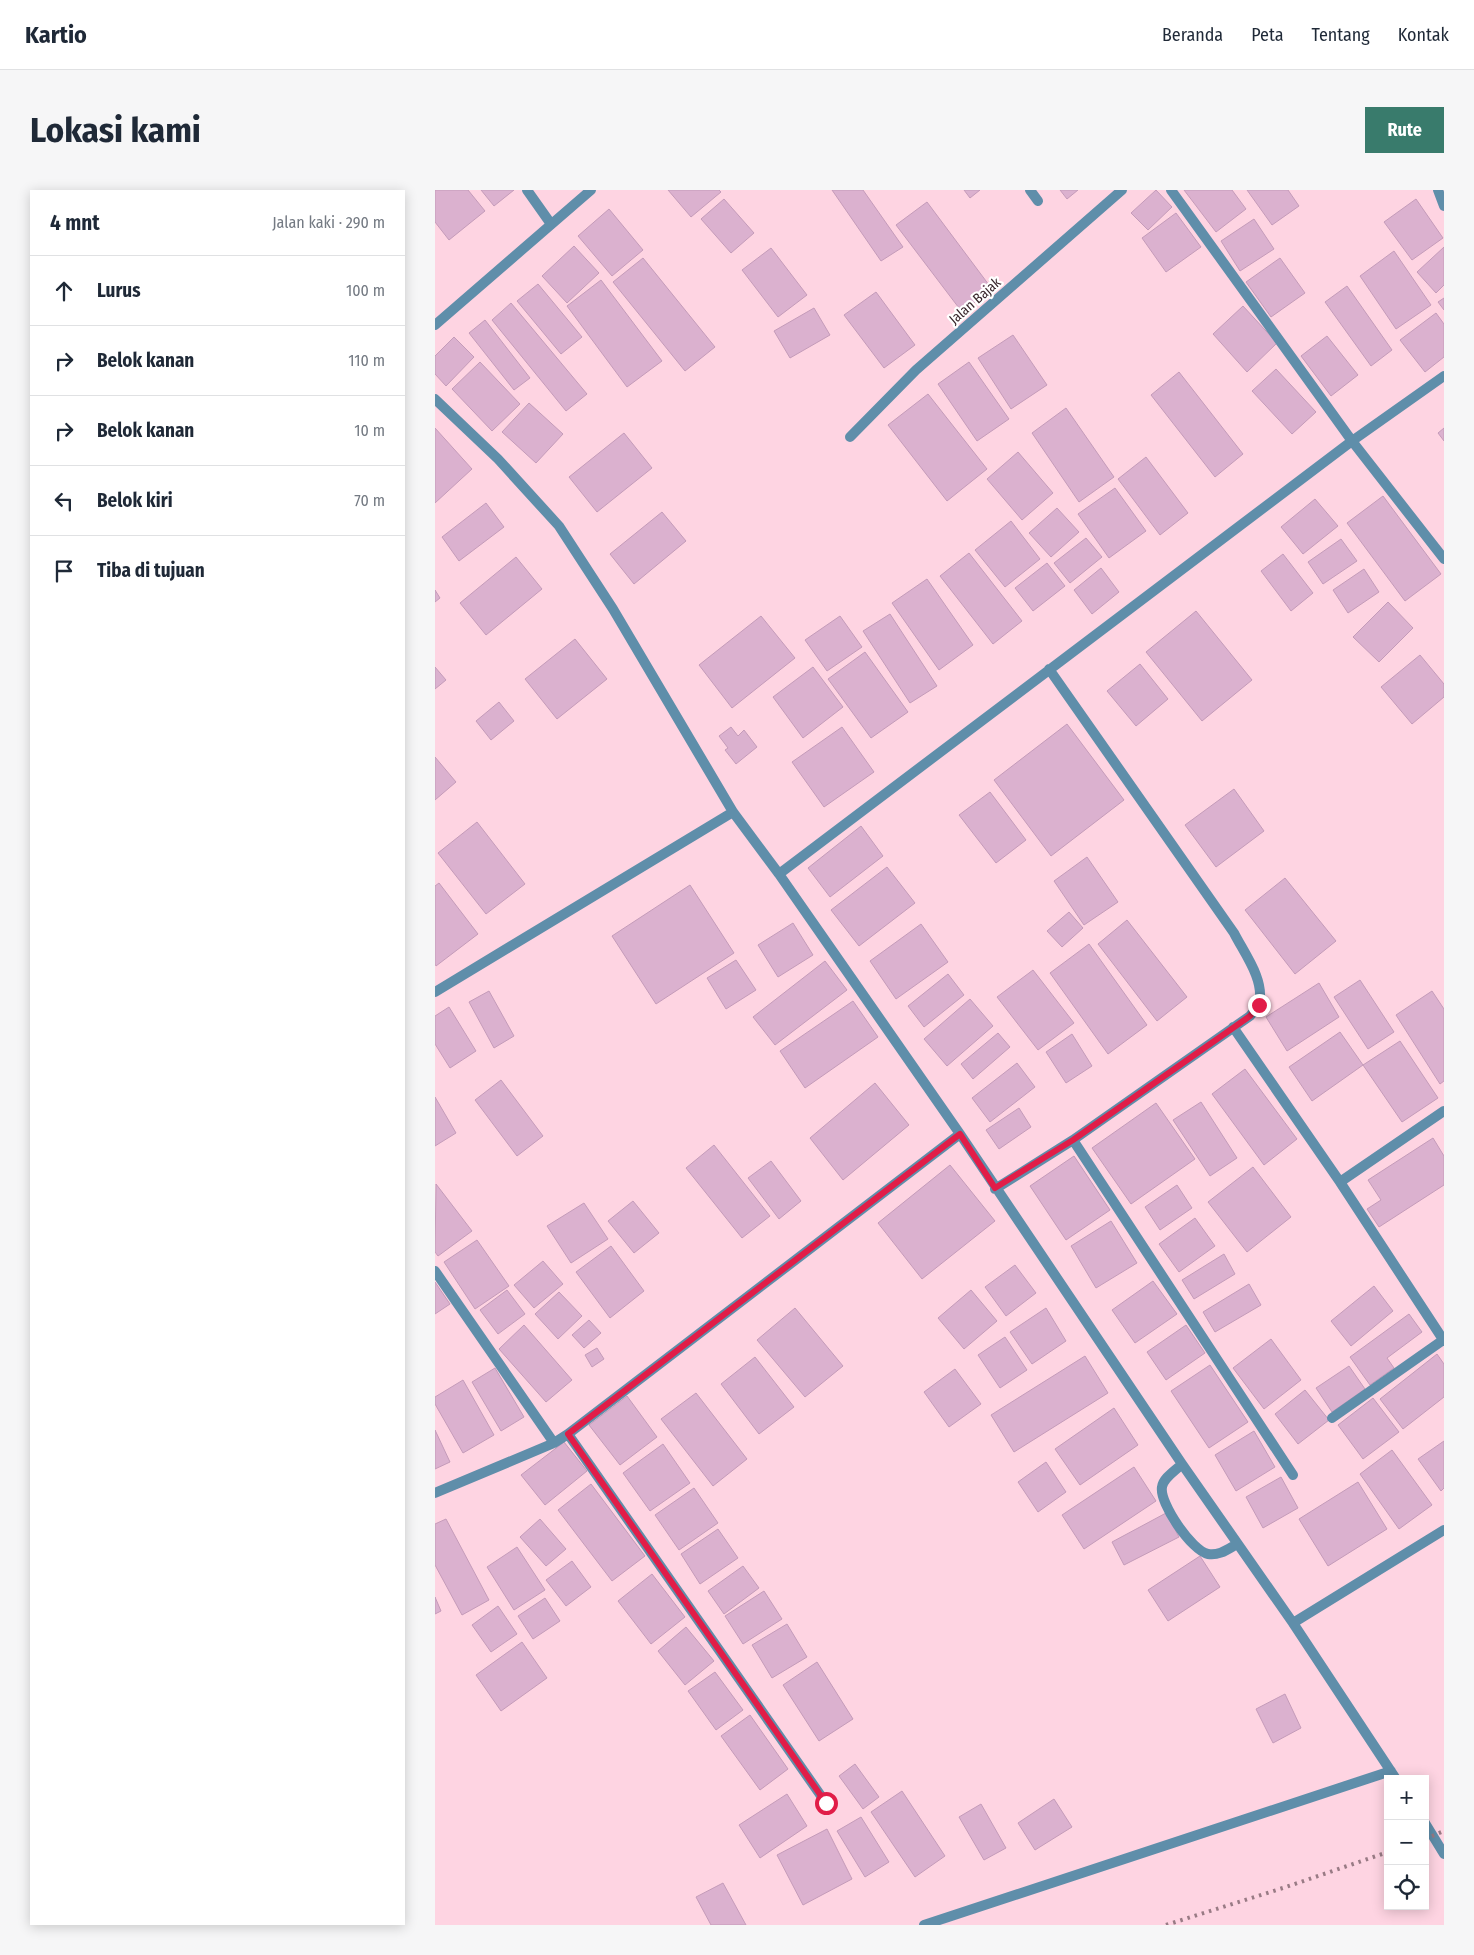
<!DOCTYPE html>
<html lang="id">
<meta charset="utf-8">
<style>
:root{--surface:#fff;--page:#f6f6f7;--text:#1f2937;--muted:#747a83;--line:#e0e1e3;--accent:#397b6c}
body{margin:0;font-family:"Fira Sans Condensed",sans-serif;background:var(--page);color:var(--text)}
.controls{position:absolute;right:15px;bottom:15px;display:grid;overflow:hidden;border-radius:0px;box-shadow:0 2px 12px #0003}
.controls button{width:45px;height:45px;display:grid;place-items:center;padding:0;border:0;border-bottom:1px solid var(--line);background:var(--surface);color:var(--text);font:25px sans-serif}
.stop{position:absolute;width:15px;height:15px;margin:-11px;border:4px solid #e11d48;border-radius:50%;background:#fff}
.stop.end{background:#e11d48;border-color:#fff;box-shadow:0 1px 5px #0008}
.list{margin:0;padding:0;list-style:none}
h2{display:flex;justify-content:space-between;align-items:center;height:65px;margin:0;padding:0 20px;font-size:21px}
h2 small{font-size:16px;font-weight:400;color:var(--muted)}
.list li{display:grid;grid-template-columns:32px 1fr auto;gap:15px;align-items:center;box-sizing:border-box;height:70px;padding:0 20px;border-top:1px solid var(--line)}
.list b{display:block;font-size:19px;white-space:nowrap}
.list em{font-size:16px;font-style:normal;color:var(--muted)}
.icon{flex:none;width:28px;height:28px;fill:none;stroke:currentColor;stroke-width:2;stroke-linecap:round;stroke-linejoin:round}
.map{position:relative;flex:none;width:1009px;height:1735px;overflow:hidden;border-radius:0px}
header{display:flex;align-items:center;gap:30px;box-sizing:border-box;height:70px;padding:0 25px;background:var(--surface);border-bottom:1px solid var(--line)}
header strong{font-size:24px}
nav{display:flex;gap:28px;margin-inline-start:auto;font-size:18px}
.intro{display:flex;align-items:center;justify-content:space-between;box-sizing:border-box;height:120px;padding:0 30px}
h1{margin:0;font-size:35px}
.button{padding:12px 22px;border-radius:0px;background:var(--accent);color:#fff;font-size:18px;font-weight:700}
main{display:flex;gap:30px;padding:0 30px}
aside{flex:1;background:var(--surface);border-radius:0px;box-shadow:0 2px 12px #0003}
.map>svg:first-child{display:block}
</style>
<header>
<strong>Kartio</strong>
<nav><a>Beranda</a><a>Peta</a><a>Tentang</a><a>Kontak</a></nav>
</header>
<div class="intro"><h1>Lokasi kami</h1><a class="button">Rute</a></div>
<main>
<aside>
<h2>4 mnt<small>Jalan kaki · 290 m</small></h2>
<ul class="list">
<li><svg class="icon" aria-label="ahead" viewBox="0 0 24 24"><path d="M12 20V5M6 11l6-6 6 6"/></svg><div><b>Lurus</b></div><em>100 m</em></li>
<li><svg class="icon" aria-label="right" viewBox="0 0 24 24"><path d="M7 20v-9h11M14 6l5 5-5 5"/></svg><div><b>Belok kanan</b></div><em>110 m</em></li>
<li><svg class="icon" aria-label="right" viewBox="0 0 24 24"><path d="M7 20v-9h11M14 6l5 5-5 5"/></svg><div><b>Belok kanan</b></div><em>10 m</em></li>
<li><svg class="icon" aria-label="left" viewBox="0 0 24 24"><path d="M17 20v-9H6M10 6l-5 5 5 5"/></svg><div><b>Belok kiri</b></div><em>70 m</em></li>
<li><svg class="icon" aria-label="arrive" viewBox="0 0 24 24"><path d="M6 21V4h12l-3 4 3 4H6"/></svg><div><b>Tiba di tujuan</b></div></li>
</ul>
</aside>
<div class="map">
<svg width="1009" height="1735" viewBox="0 0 1009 1735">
<rect width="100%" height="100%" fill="#fed4e2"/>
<path fill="#dbb1cf" stroke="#c49bb9" d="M 0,0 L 33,0 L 50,21 L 14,50 L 0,32 Z
M 46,0 L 79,0 L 59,16 Z
M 233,0 L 284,0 L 286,2 L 256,27 Z
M 397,0 L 428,0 L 468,57 L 446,71 Z
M 529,0 L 545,0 L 535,8 Z
M 625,0 L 643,0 L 632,9 Z
M 721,0 L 737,17 L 713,40 L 696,23 Z
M 749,0 L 797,0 L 811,19 L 781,42 Z
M 812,0 L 853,0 L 864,16 L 837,35 Z
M 289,9 L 319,43 L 296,63 L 266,29 Z
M 981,9 L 1008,48 L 977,70 L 949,32 Z
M 492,12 L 557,99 L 527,122 L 461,35 Z
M 174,19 L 208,60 L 177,86 L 143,46 Z
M 741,23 L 766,57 L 731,82 L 707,48 Z
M 819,29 L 839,59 L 805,81 L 786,51 Z
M 139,56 L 164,83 L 132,113 L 107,86 Z
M 1009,57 L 1009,95 L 1001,103 L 982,82 Z
M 336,58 L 372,105 L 343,127 L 307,80 Z
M 959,61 L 996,115 L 961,139 L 925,86 Z
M 208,68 L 280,157 L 250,181 L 178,92 Z
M 845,68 L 870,103 L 836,127 L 811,92 Z
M 166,90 L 227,171 L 192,197 L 132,116 Z
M 103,94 L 147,147 L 126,164 L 82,111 Z
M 912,96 L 957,160 L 936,176 L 890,112 Z
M 441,102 L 480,155 L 449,178 L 409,125 Z
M 1009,108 L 1009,120 L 1003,112 Z
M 76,113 L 152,204 L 131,221 L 57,130 Z
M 808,116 L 842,153 L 812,182 L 778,144 Z
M 379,118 L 395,145 L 355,168 L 339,141 Z
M 1001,123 L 1009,134 L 1009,167 L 990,182 L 965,150 Z
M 50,130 L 95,188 L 79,200 L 34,143 Z
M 578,145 L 612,195 L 576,219 L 543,168 Z
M 892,146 L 923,185 L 896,206 L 866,166 Z
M 19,147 L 39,167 L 11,196 L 0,184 L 0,166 Z
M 45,172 L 85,214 L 57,241 L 17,199 Z
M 534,172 L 574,229 L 542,251 L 503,194 Z
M 841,179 L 881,222 L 857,244 L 817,201 Z
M 744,182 L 808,264 L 780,287 L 716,205 Z
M 493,204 L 552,279 L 512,311 L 453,235 Z
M 94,213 L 128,244 L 101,273 L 67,242 Z
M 631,218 L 679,287 L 644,312 L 597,243 Z
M 0,238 L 37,279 L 0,313 Z
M 1009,238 L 1009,251 L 1003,243 Z
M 189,243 L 217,278 L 162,322 L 134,287 Z
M 583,262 L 618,303 L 587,330 L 552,289 Z
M 711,267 L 753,323 L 725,345 L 683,289 Z
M 680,298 L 711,341 L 674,368 L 643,324 Z
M 948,306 L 1006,384 L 970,411 L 912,333 Z
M 880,309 L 903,336 L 868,364 L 846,337 Z
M 51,313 L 69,337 L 24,371 L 7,347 Z
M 622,318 L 644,342 L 616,367 L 594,343 Z
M 227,322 L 251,351 L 199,394 L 175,364 Z
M 576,331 L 605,369 L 570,397 L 540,360 Z
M 651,348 L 667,367 L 635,393 L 619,373 Z
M 906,349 L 922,371 L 888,394 L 873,372 Z
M 534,363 L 587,431 L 558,454 L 505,386 Z
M 848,364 L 878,403 L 856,421 L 826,381 Z
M 81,367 L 107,399 L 51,445 L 25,413 Z
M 612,373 L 630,396 L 598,421 L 580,398 Z
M 666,378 L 684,402 L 657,424 L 639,400 Z
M 929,379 L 944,402 L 913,423 L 898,400 Z
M 492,389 L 538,455 L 504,480 L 457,413 Z
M 0,400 L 5,408 L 0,412 Z
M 953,412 L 978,438 L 944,472 L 918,447 Z
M 761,421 L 817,490 L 767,531 L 711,462 Z
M 455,424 L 502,496 L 475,513 L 428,441 Z
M 326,426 L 360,468 L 297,518 L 264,475 Z
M 405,426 L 427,457 L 392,481 L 370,450 Z
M 140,449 L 172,489 L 122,529 L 90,489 Z
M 430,462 L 473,522 L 436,548 L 393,489 Z
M 985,465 L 1009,494 L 1009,507 L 977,534 L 946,497 Z
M 705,474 L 733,509 L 701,536 L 672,501 Z
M 0,477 L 11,490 L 0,499 Z
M 378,477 L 408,517 L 368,548 L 338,507 Z
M 64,512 L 79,531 L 56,550 L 41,531 Z
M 632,534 L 689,610 L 616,666 L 559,590 Z
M 296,537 L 303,546 L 309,540 L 322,557 L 301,574 L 290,560 L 293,558 L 284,546 Z
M 407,537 L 439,582 L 389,617 L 357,572 Z
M 0,567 L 21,592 L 0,610 Z
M 799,599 L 829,641 L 781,677 L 750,635 Z
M 555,602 L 591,650 L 561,673 L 524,625 Z
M 42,632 L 90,694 L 51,724 L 3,663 Z
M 426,636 L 448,666 L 395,707 L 373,678 Z
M 652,667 L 683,712 L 649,735 L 619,691 Z
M 452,677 L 480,713 L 424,756 L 396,720 Z
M 850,688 L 901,751 L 860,784 L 810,720 Z
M 4,693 L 43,744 L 1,776 L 0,774 L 0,696 Z
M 255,695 L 299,763 L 221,814 L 177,746 Z
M 634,722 L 648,738 L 627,757 L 612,741 Z
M 692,730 L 752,807 L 722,831 L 663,754 Z
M 358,733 L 378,765 L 343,787 L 323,755 Z
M 486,734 L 513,772 L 461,809 L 435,771 Z
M 654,754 L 712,835 L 673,864 L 615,783 Z
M 301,770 L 321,800 L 291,819 L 272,788 Z
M 390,771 L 412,800 L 340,855 L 318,827 Z
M 598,780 L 639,833 L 603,860 L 562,807 Z
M 513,784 L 529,805 L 489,837 L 473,816 Z
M 925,790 L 959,842 L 933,859 L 899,807 Z
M 884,793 L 904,827 L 852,861 L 831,827 Z
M 54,801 L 79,846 L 59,858 L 34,812 Z
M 997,801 L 1009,819 L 1009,891 L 1005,894 L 961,825 Z
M 535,809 L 558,836 L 512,876 L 489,849 Z
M 418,811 L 443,847 L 370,898 L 345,861 Z
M 14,817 L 41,861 L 15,878 L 0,854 L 0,826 Z
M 905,842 L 928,875 L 877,911 L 854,877 Z
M 563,843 L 575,857 L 538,889 L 526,874 Z
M 637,844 L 657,876 L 631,893 L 611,862 Z
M 965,851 L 1003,908 L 967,932 L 928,875 Z
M 582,873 L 600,897 L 555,932 L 537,908 Z
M 810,879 L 862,949 L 829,975 L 777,904 Z
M 66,890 L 108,946 L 82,966 L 40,910 Z
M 440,893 L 474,935 L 408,990 L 375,948 Z
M 0,907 L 21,943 L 0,956 Z
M 766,912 L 802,968 L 775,986 L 738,930 Z
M 721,913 L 760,969 L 696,1014 L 657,958 Z
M 584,918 L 596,937 L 564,959 L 551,940 Z
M 998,948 L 1009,966 L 1009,995 L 944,1037 L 932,1019 L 946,1010 L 933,990 Z
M 279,955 L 335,1026 L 307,1048 L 251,978 Z
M 639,966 L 675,1020 L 631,1050 L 595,996 Z
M 336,971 L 366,1011 L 344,1029 L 313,988 Z
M 515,975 L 560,1031 L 487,1089 L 443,1033 Z
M 818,977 L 856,1027 L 812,1062 L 773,1012 Z
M 1,994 L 37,1041 L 3,1066 L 0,1062 Z
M 742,995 L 757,1018 L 725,1040 L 710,1017 Z
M 198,1011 L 224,1043 L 199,1063 L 173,1031 Z
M 149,1013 L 173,1049 L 136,1073 L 112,1036 Z
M 760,1028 L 780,1056 L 744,1082 L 724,1054 Z
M 676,1031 L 702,1073 L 661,1098 L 636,1056 Z
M 42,1050 L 74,1096 L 40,1119 L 9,1072 Z
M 176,1056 L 209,1101 L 175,1128 L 141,1082 Z
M 789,1064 L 800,1084 L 759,1109 L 747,1090 Z
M 108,1071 L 128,1094 L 99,1118 L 79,1095 Z
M 580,1075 L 601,1103 L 571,1126 L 550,1097 Z
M 718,1091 L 742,1124 L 700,1153 L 677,1120 Z
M 0,1092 L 15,1114 L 0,1124 Z
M 814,1094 L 826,1115 L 780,1142 L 768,1122 Z
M 939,1096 L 958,1121 L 916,1156 L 896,1131 Z
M 72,1100 L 90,1124 L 63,1144 L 45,1120 Z
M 536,1100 L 562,1131 L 529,1159 L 503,1128 Z
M 124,1102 L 147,1126 L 123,1149 L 100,1124 Z
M 360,1118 L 408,1176 L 370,1207 L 322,1150 Z
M 611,1118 L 631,1151 L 597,1174 L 575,1142 Z
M 974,1124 L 987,1142 L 952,1168 L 959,1178 L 935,1195 L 915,1167 Z
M 154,1130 L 166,1143 L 149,1158 L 137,1145 Z
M 89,1135 L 137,1190 L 111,1212 L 64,1159 Z
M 751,1135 L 770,1163 L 731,1190 L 712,1162 Z
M 570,1147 L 592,1180 L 565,1198 L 543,1165 Z
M 836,1149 L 866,1190 L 829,1219 L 798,1178 Z
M 162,1158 L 169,1169 L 157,1177 L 150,1165 Z
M 1002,1164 L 1009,1174 L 1009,1207 L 968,1239 L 945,1209 Z
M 650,1166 L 673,1203 L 579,1262 L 556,1225 Z
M 320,1167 L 359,1217 L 324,1244 L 286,1194 Z
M 775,1175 L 813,1232 L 774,1258 L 736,1201 Z
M 914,1176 L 930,1199 L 897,1222 L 881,1198 Z
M 60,1178 L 89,1227 L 66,1241 L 37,1192 Z
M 520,1179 L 546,1214 L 514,1237 L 489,1202 Z
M 28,1190 L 59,1245 L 28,1263 L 0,1214 L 0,1207 Z
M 870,1200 L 894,1230 L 863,1254 L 840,1224 Z
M 261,1203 L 312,1269 L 278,1296 L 226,1229 Z
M 192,1206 L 222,1247 L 185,1275 L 154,1235 Z
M 938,1208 L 964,1242 L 928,1269 L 903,1235 Z
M 679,1218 L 703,1255 L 645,1295 L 620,1259 Z
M 0,1240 L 15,1272 L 0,1279 Z
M 819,1241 L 840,1277 L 801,1301 L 780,1265 Z
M 1009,1251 L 1009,1298 L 1006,1301 L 983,1269 Z
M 129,1252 L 152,1281 L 110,1315 L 86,1285 Z
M 228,1254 L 255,1293 L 215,1321 L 188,1283 Z
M 957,1260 L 997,1315 L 964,1339 L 925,1284 Z
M 611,1272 L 631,1302 L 603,1322 L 583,1292 Z
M 699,1277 L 721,1311 L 649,1359 L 627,1325 Z
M 846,1287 L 863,1318 L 828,1338 L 811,1307 Z
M 923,1292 L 952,1339 L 893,1376 L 864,1329 Z
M 156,1294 L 210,1366 L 177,1391 L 123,1320 Z
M 259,1298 L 283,1333 L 244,1360 L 220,1325 Z
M 731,1323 L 744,1347 L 689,1375 L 677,1352 Z
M 11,1329 L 54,1410 L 27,1425 L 0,1375 L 0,1334 Z
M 105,1329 L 131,1359 L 111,1376 L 85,1347 Z
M 283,1339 L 303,1368 L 265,1394 L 246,1364 Z
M 82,1357 L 110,1400 L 79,1420 L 52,1377 Z
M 765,1366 L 785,1397 L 733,1431 L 713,1400 Z
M 137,1371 L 156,1397 L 131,1416 L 111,1390 Z
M 308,1376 L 324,1398 L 289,1424 L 273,1401 Z
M 217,1384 L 250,1427 L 216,1454 L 183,1411 Z
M 329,1401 L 347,1429 L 308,1454 L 290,1426 Z
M 0,1407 L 6,1421 L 0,1424 Z
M 110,1408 L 125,1431 L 98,1449 L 83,1426 Z
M 63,1416 L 82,1444 L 56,1462 L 37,1435 Z
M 352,1434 L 372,1467 L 337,1488 L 317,1455 Z
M 251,1437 L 279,1471 L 250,1495 L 223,1461 Z
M 87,1452 L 112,1488 L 66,1521 L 41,1485 Z
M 382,1472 L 418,1529 L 384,1551 L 348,1495 Z
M 280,1482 L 308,1520 L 281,1540 L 253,1501 Z
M 850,1504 L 866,1538 L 838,1553 L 821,1519 Z
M 315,1525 L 353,1579 L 325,1600 L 286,1546 Z
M 420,1574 L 444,1607 L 428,1619 L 404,1586 Z
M 467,1601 L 510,1666 L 480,1687 L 436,1622 Z
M 352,1604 L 372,1636 L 325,1668 L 304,1635 Z
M 619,1609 L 637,1637 L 600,1660 L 583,1633 Z
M 546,1614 L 571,1658 L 549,1670 L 524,1627 Z
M 426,1627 L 454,1672 L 430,1687 L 402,1641 Z
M 392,1639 L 417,1689 L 368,1715 L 342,1665 Z
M 288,1693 L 311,1735 L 276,1735 L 261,1707 Z"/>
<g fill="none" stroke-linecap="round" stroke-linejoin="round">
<path stroke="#5f8eaa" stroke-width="10" d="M 92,0 L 116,34
M 595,0 L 603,11
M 736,0 L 917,251 L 1009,369
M 1003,0 L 1009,16
M 0,209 L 63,269 L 124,336 L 178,419 L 298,622 L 344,684 L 525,944 L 747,1274 L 858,1433 L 961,1589
M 415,247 L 481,180 L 687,0
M 344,684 L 917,251 L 1009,186
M 0,802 L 298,622
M 798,837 L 905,992 L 1009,1151
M 638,950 L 858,1285
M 905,992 L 1009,921
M 560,999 L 638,950 L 815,826 C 818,822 823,818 824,813 C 830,790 809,763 799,743 L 614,479
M 0,1081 L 119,1253
M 897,1228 L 1008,1150
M 133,1244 L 391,1613
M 747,1274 C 741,1280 728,1288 727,1297 C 724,1313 757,1361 773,1364 C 784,1366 793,1359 802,1354
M 0,1303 L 119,1253 L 133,1244 L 525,944
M 858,1433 L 1009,1340
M 990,1633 L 1009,1664
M 489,1735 L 956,1581"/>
<path stroke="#5f8eaa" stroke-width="10" d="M 0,135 L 156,0"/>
<path stroke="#997b85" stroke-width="4" stroke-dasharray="2.5 5" stroke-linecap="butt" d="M 990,1649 L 1009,1641
M 731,1735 L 851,1697 L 953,1662"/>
</g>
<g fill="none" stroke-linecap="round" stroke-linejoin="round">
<path stroke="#e11d48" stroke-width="6" d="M 391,1613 L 133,1244 L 525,944 L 560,998 L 638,950 L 815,826 L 824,815"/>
</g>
<g text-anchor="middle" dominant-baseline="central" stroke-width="4.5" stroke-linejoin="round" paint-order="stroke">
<g font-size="14" fill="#38252b" stroke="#fff">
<text transform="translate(540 111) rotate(-41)">Jalan Bajak</text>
</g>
</g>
</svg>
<div class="controls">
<button>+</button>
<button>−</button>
<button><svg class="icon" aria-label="locate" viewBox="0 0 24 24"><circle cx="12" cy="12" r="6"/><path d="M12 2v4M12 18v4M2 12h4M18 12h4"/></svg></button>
</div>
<div class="stop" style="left:391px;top:1613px"></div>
<div class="stop end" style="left:824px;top:815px"></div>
</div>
</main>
